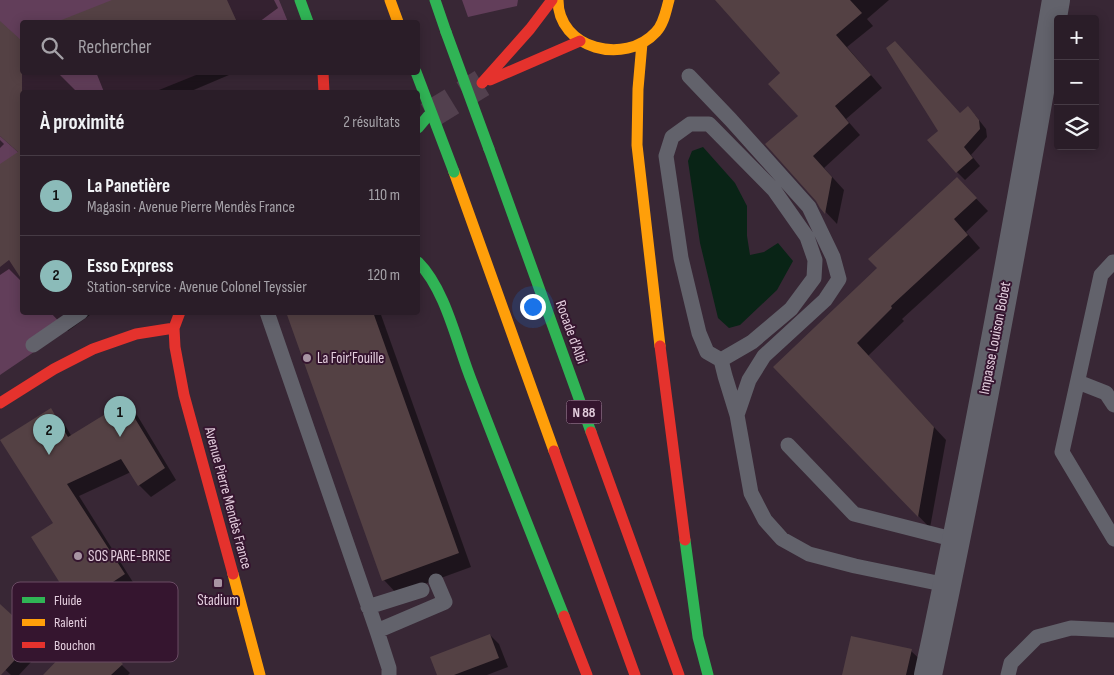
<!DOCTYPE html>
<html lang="fr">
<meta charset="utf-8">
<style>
:root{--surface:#2a1d28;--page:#362a34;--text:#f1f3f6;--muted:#a5a2a8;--line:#463b45;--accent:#8bbbb9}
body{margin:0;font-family:"Sofia Sans Condensed",sans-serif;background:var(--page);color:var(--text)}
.controls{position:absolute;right:15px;top:15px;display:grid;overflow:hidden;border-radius:5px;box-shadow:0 2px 12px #0003}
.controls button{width:45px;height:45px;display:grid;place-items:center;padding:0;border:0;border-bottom:1px solid var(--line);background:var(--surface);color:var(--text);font:25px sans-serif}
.you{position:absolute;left:532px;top:306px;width:18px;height:18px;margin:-12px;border:4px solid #fff;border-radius:50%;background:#1a73e8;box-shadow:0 0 0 8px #1a73e833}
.badge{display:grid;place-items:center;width:32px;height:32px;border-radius:50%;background:var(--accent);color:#111;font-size:16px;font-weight:700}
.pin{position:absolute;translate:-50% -41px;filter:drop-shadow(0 1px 2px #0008)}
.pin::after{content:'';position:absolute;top:26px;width:18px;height:15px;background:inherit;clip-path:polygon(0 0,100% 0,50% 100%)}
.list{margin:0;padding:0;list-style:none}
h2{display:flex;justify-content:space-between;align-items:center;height:65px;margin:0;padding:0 20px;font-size:21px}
h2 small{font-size:16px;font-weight:400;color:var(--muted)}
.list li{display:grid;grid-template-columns:32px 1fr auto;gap:15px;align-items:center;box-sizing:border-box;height:80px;padding:0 20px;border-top:1px solid var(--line)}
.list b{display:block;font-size:19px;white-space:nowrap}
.list p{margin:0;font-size:16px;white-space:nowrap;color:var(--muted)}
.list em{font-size:16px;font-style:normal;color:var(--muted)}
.icon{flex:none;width:28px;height:28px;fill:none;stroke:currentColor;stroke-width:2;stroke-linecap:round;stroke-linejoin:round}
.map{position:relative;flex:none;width:1114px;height:675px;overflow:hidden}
.search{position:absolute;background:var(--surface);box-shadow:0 2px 12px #0003;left:20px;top:20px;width:400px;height:55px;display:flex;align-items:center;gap:12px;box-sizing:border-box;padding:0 18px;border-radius:5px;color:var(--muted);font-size:19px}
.panel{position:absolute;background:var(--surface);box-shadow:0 2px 12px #0003;left:20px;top:90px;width:400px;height:225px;border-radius:5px}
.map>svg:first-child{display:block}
</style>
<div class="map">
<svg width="1114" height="675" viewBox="0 0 1114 675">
<rect width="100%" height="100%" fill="#382735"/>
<path fill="#623e5a" d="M 0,0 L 279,0 L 288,22 L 22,22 L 22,72 L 201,73 L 154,92 L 22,92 L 22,312 L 87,313 L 59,335 L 0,375 Z
M 462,0 L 518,0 L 517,6 L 468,17 Z"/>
<path fill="#092416" d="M 703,147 L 735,183 L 747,206 L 747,236 L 750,255 L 764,252 L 778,243 L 793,261 L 777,290 L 740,325 L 729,328 L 718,318 L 700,243 L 688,161 L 692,151 Z"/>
<path fill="#0007" d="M 115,0 L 274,0 L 278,8 L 259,22 L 75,22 L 73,17 Z
M 730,0 L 889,0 L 867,19 L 873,26 L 847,47 L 882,88 L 846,119 L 860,135 L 824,168 L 844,190 L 837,224 L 821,207 L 800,116 L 782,73 Z
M 0,22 L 22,42 L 22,72 L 57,72 L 75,90 L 73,92 L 22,92 L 22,149 L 21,150 L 22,151 L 22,279 L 21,281 L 9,269 L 0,275 L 0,166 L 19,153 L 0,136 Z
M 96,72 L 236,72 L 189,92 L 104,92 Z
M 960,114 L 975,115 L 986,129 L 987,137 L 971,155 L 980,166 L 965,180 L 957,172 Z
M 0,140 L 4,144 L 0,148 Z
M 969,191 L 988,211 L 966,232 L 980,248 L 902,319 L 904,321 L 868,356 L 946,440 L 930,528 L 775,367 Z
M 50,312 L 94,312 L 68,331 Z
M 288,312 L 380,312 L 471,567 L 397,594 L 384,580 Z
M 124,403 L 137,415 L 176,480 L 151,497 L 139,485 L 131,472 L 79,496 L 136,587 L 88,618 L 76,606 L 55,523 L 50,410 L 63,422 L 72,437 Z
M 0,605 L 45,647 L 19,675 L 11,675 L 0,665 Z
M 87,631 L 130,673 L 128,675 L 63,675 Z
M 490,635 L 499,644 L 508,667 L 487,675 L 438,675 Z
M 911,651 L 925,664 L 922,675 L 843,675 Z"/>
<path fill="#544144" d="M 112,0 L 227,0 L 237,22 L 59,22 L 59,21 Z
M 715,0 L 850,0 L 862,13 L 836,35 L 871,75 L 835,106 L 849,123 L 813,156 L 832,177 L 825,214 L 820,208 L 816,201 L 765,144 L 798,116 L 768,84 L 780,73 Z
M 0,21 L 22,41 L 22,280 L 9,260 L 0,267 L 0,164 L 18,152 L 0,136 Z
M 895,41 L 960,113 L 968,106 L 979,120 L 980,129 L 964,147 L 973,158 L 956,173 L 927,140 L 938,131 L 886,48 Z
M 957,177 L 977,198 L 954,219 L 968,235 L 891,306 L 892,308 L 857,343 L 934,427 L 918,517 L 773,367 L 877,268 L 868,259 Z
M 286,312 L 373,312 L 459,553 L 382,581 Z
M 125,402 L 165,468 L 138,486 L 121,459 L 67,484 L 125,574 L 75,607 L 31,537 L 53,523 L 0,440 L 51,408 L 68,437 Z
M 0,604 L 36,637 L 1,675 L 0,675 Z
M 87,629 L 123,664 L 111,675 L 43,675 Z
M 490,634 L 499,658 L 454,675 L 437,675 L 430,657 Z
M 851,636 L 912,649 L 906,675 L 842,675 Z"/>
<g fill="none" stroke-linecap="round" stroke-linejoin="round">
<path stroke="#52404e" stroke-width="28" stroke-dasharray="28 14" stroke-linecap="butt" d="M 428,116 L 482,83"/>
<path stroke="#62626b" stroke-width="15" d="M 689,76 L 731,120 L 809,207 L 833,257 L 839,279 L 825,300 L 764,356 L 749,380 L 737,415 L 751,493 L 765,520 L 782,539 L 809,554 L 855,566 L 947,585
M 1114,264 L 1113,262 L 1101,275 L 1062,452 L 1114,539
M 267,312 L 377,631 L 389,668 L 389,675
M 33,345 L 81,312
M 721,360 L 707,352 L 699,333 L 681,258 L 666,156 L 672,137 L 690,124 L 709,124 L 774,190 L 807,237 L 815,260 L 814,278 L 791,309 L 752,342 L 721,360 L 725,376 L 737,415
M 1078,382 L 1106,393 L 1114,405
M 788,445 L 854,514 L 956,540
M 368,607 L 422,590
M 377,631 L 445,602 L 436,581
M 1008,675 L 1011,663 L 1037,637 L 1071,628 L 1114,630"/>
<path stroke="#62626b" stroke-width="28" d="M 928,675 C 976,451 1017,226 1056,0"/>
<path stroke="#30b455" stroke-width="11" d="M 300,0 L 308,22
M 435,0 L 446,32
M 418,128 L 428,116
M 489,149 L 591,432
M 418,262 C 446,290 457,345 472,382 C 502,461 533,538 564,616
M 685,540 L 698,637 L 708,675"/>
<path stroke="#ff9f0a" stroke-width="11" d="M 390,0 L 398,22
M 558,0 C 558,49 625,66 656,32 C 664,24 666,10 669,0
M 642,43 L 638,89 L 637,145 L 660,346
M 454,172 L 554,451
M 233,574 L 260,675"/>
<path stroke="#e5322d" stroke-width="11" d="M 323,72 L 324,92
M 490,80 L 580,41
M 482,83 L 530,29 L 552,0
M 180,312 L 174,328 L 175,347 L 184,395 L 233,574
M 660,346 L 685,540
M 0,403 L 54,369 L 93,349 L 136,334 L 174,328
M 591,432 L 679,675
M 554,451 L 635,675
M 564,616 L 587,675"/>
<path stroke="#30b455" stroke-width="11" d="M 446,32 L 489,149
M 416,72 L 454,172"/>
</g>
<g fill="#a894a3" stroke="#35152f" stroke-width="2">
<circle cx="307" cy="358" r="5"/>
<circle cx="78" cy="556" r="5"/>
<rect x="213" y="578" width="10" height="10" rx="2.5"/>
</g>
<g text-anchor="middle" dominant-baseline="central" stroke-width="4" stroke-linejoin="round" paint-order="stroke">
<rect fill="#35152f" stroke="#b096aa" stroke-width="1" x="566.5" y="400.5" width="35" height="23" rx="4"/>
<g font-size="14" font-weight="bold" fill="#e4cede">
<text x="584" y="412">N 88</text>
</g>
<g font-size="15" fill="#e4cede" stroke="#35152f">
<text transform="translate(571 332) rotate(70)">Rocade d'Albi</text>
<text transform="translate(995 338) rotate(-79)">Impasse Louison Bobet</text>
<text transform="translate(228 498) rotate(75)">Avenue Pierre Mendès France</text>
</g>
<g font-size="15" fill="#e4cede" stroke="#35152f" text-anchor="start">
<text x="317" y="358">La Foir'Fouille</text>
<text x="88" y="556">SOS PARE-BRISE</text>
<text x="218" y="600" text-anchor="middle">Stadium</text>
</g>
</g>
<rect x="12" y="582" width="166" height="80" rx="8" fill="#35152f" stroke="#6a4c64" stroke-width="1"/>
<rect x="22" y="597" width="23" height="6" fill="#30b455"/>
<rect x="22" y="619" width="23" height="7" fill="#ff9f0a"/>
<rect x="22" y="642" width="23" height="6" fill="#e5322d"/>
<g font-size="14" fill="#e4cede">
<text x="54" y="605">Fluide</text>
<text x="54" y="627">Ralenti</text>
<text x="54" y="650">Bouchon</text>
</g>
</svg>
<div class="controls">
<button>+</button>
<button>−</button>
<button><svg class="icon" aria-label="layers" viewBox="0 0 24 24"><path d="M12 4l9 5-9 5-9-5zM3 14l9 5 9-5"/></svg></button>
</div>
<div class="you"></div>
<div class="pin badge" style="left:120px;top:437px">1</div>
<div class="pin badge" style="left:49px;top:455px">2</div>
<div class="search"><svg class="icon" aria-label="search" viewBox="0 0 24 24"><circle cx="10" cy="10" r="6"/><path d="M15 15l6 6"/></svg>Rechercher</div>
<section class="panel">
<h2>À proximité<small>2 résultats</small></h2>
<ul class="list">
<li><span class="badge">1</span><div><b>La Panetière</b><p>Magasin · Avenue Pierre Mendès France</p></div><em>110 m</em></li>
<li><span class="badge">2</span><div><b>Esso Express</b><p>Station-service · Avenue Colonel Teyssier</p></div><em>120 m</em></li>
</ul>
</section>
</div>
